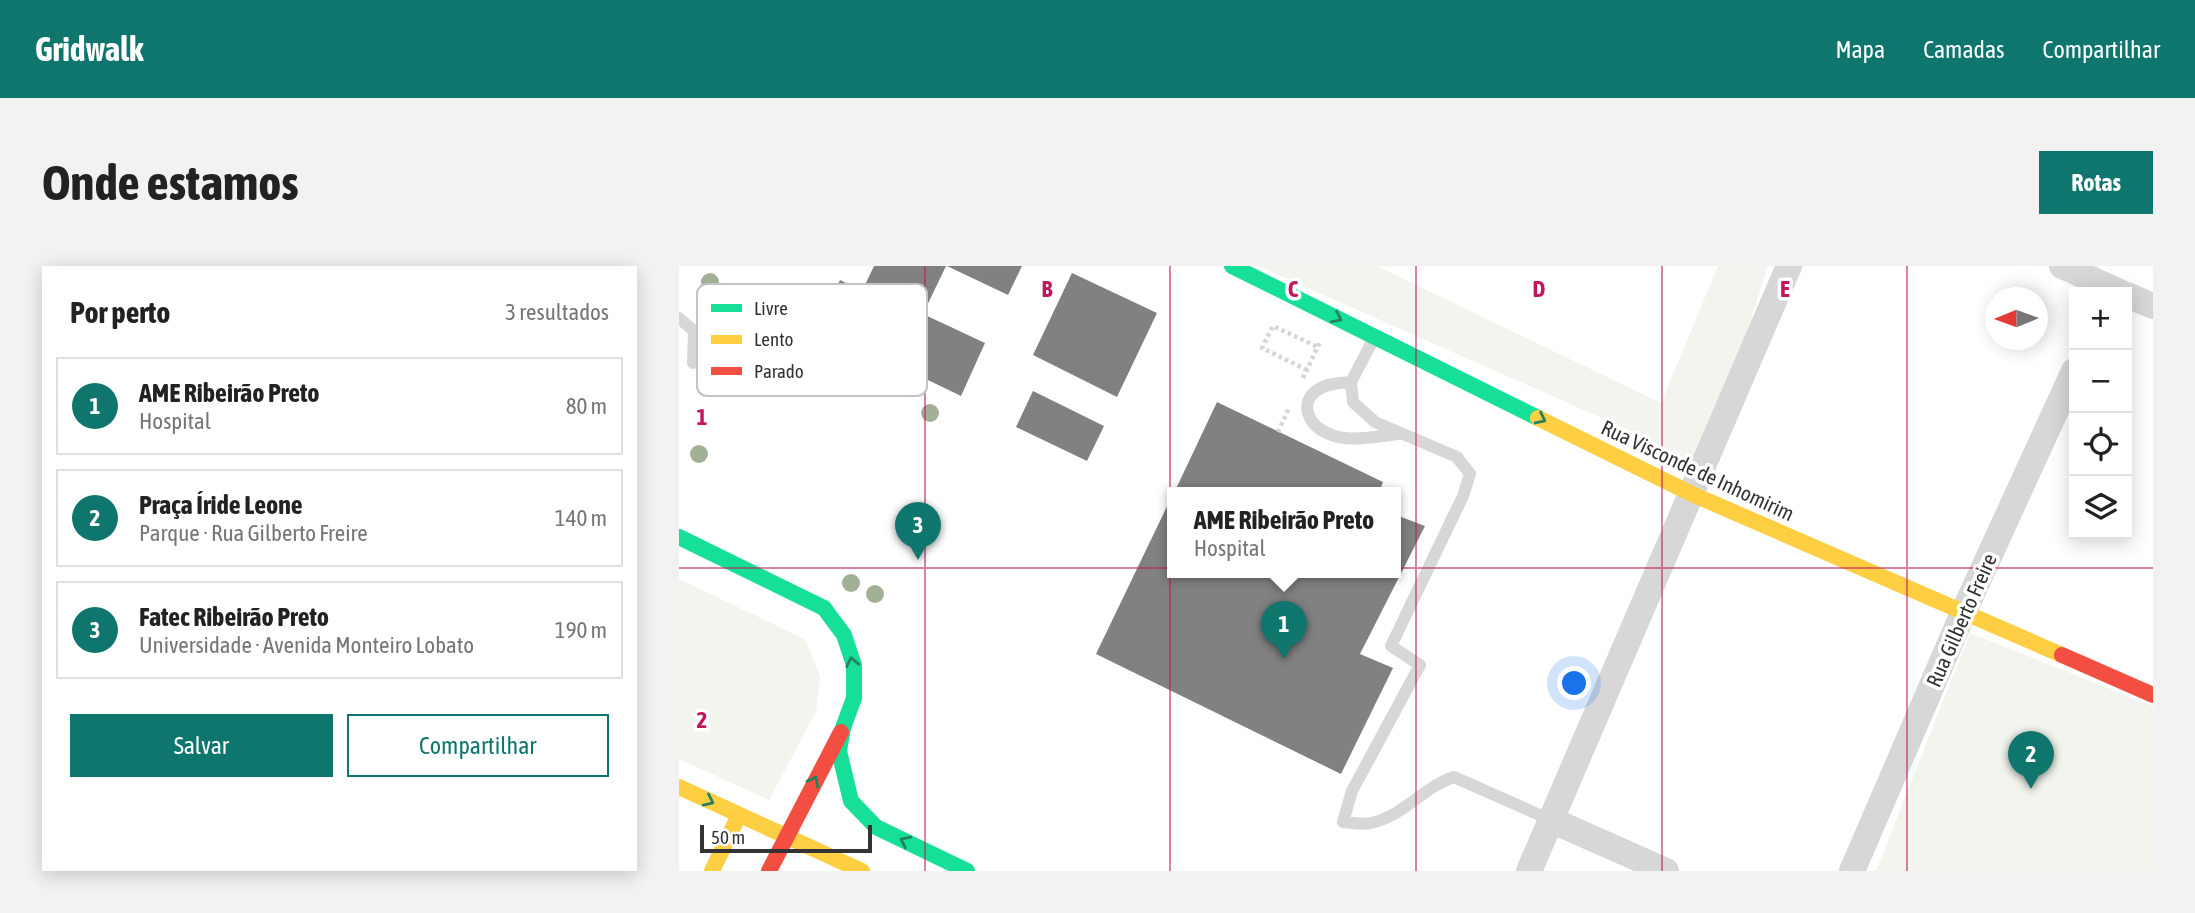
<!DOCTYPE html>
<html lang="pt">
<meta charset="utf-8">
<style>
:root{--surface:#fff;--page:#f2f2f2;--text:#222;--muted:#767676;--line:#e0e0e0;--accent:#0f766e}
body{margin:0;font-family:"Asap Condensed",sans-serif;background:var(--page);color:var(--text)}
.controls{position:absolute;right:21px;top:21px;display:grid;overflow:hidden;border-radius:0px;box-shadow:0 4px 18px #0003}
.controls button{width:63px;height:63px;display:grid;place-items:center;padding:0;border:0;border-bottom:2px solid var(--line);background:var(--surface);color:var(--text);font:35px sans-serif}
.compass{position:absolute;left:1306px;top:21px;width:63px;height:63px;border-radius:50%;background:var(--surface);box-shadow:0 4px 18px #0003;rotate:269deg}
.scale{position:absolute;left:21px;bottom:18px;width:172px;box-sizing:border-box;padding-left:7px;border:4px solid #333;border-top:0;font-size:19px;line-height:24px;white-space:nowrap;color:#333;-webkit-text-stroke:5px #fff;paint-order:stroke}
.you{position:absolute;left:896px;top:418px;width:24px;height:24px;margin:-18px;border:5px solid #fff;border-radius:50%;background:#1a73e8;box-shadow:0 0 0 10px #1a73e833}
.badge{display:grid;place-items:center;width:46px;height:46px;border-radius:50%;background:var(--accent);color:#fff;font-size:23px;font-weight:700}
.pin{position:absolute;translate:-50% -58px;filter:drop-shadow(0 2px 4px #0008)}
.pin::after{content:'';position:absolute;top:37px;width:24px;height:21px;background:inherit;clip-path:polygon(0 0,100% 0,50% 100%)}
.popup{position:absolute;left:488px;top:221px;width:234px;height:91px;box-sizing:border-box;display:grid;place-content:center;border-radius:0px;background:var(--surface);filter:drop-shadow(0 2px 5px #0005);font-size:23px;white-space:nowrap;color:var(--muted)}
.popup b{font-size:26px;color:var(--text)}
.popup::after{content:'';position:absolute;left:50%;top:100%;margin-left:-14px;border:14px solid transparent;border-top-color:var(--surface)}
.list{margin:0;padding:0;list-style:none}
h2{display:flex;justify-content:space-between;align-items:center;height:91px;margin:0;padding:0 28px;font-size:30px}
h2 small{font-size:23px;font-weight:400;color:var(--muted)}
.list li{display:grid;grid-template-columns:46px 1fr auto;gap:21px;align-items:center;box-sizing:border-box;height:98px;margin:0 14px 14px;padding:0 14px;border:2px solid var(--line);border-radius:0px}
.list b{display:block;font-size:26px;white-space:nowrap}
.list p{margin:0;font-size:23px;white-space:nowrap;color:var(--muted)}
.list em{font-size:23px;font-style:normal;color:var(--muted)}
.actions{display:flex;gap:14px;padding:21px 28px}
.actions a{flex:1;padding:16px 0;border:2px solid var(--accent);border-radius:0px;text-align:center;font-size:24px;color:var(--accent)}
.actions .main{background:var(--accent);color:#fff}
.icon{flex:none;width:38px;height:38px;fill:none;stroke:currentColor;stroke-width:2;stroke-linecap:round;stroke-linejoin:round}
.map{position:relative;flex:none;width:1474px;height:605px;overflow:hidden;border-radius:0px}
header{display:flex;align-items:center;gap:42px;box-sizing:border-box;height:98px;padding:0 35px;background:var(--accent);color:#fff}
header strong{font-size:33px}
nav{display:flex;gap:38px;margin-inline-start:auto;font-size:24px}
.intro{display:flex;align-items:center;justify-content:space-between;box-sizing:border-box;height:168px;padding:0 42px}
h1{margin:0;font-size:49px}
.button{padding:18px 32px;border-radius:0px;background:var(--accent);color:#fff;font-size:24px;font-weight:700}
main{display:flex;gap:42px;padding:0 42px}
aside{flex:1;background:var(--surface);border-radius:0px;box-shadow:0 4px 18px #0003}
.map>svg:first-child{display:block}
</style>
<header>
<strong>Gridwalk</strong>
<nav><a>Mapa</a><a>Camadas</a><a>Compartilhar</a></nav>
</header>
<div class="intro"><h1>Onde estamos</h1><a class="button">Rotas</a></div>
<main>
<aside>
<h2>Por perto<small>3 resultados</small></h2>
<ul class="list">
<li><span class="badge">1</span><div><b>AME Ribeirão Preto</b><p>Hospital</p></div><em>80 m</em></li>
<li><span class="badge">2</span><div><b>Praça Íride Leone</b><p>Parque · Rua Gilberto Freire</p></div><em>140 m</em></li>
<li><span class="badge">3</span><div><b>Fatec Ribeirão Preto</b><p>Universidade · Avenida Monteiro Lobato</p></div><em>190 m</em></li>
</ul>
<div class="actions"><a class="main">Salvar</a><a>Compartilhar</a></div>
</aside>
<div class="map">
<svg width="1474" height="605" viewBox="0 0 1474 605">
<rect width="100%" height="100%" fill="#fff"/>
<path fill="#f1f5ed" d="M 579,0 L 698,0 L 982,137 L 1039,0 L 1089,0 L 1024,204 L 968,172 Z
M 74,59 L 92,69 L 73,83 L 53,69 Z
M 0,313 L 127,374 L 141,411 L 137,446 L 90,534 L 0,493 Z
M 1291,367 L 1474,440 L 1474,605 L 1197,605 Z"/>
<path fill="#818181" d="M 195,0 L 267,0 L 244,48 L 306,77 L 282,130 L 220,100 L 223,94 L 142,55 L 161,14 L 183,25 Z
M 268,0 L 343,0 L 329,29 Z
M 393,7 L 478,47 L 438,131 L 354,89 Z
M 354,125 L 425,160 L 408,195 L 337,161 Z
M 538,136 L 704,216 L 700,227 L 495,227 Z
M 493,230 L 493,307 L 717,307 L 717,249 L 746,260 L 681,388 L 714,402 L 662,508 L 417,388 Z"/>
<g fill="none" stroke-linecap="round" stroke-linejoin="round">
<path stroke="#d6d6d6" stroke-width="4.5" stroke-dasharray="3.5 3.5" stroke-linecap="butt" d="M 628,104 L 583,82 L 594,60 L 639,81
M 624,112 L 641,76
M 599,166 L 610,142"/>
<path stroke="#d7d7d7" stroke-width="12" d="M 0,52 L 15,65 L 14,97
M 694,74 L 672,116 L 674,136 L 696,156 L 778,191 L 791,208 L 784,230 L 712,380 L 741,399 L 673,525 L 664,556 C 673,557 684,559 692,557 C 725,550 744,521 775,511 L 872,554
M 672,116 C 661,117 649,117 640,123 C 618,136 630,161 650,168 C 670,177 699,170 720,168"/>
<path stroke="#d7d7d7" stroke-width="26" d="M 1383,0 L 1441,26
M 1448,29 L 1474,40
M 872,554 L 987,605
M 850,605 L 1110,0
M 1173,605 L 1285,345 L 1395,105"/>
<path stroke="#16e098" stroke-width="16" d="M 553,0 L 859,152
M 0,271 L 145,342 L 165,369 L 175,399 L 175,432 L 164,462 L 160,485 L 172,535 L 197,561 L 288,605"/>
<path stroke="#ffcf43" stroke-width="16" d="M 859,152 L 1013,228 L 1383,389
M 0,521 L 183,605
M 33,605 L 60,549"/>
<path stroke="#f24e42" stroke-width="16" d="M 1383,389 L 1474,429
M 90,605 L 162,466"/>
</g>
<g fill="#a2b095">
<circle cx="31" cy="16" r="9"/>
<circle cx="146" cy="99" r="9"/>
<circle cx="183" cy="108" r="9"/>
<circle cx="251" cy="147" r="9"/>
<circle cx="20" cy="188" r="9"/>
<circle cx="172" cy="317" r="9"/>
<circle cx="196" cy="328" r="9"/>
</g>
<defs><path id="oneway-chevron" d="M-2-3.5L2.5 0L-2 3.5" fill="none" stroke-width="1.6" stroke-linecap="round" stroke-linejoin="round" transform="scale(1.75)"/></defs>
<g stroke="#268160">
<use href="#oneway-chevron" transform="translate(658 52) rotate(26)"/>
<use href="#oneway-chevron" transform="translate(862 153) rotate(26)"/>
<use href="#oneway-chevron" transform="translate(173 396) rotate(-102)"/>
<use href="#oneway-chevron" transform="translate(135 515) rotate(-62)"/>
<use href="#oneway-chevron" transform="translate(30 535) rotate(25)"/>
<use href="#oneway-chevron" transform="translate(226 575) rotate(-154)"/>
</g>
<path fill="none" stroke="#c2185b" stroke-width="2" stroke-opacity="0.55" d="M 246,0 L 246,605M 491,0 L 491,605M 737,0 L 737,605M 983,0 L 983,605M 1228,0 L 1228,605M 0,302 L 1474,302"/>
<g text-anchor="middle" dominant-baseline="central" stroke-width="7" stroke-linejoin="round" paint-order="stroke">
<g font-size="21" fill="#333" stroke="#fff">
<text transform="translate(1019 204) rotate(25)">Rua Visconde de Inhomirim</text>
<text transform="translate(1282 354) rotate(-66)">Rua Gilberto Freire</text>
</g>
</g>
<rect x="18" y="18" width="230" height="112" rx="10" fill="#fff" stroke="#c2c2c2" stroke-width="2"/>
<rect x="32" y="38" width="31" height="8" fill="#16e098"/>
<rect x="32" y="69" width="31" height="9" fill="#ffcf43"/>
<rect x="32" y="101" width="31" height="8" fill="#f24e42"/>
<g font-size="19" fill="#333">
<text x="75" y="49">Livre</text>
<text x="75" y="80">Lento</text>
<text x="75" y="112">Parado</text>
</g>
<g font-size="23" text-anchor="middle" font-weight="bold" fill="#c2185b" stroke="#fff" stroke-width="7" stroke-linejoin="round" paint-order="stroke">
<text x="368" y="31">B</text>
<text x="614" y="31">C</text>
<text x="860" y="31">D</text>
<text x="1106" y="31">E</text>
<text x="23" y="159">1</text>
<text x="23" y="462">2</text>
</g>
</svg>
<div class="controls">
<button>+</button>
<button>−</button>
<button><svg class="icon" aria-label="locate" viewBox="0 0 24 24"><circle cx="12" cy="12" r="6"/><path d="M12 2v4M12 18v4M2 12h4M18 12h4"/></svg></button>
<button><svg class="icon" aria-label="layers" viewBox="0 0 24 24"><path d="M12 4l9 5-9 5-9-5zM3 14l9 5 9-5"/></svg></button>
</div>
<svg class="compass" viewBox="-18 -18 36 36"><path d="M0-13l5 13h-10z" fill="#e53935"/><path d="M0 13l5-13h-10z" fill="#767676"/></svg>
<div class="scale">50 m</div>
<div class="you"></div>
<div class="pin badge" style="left:605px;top:393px">1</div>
<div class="popup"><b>AME Ribeirão Preto</b>Hospital</div>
<div class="pin badge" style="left:1352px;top:523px">2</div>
<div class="pin badge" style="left:239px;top:294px">3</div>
</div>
</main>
